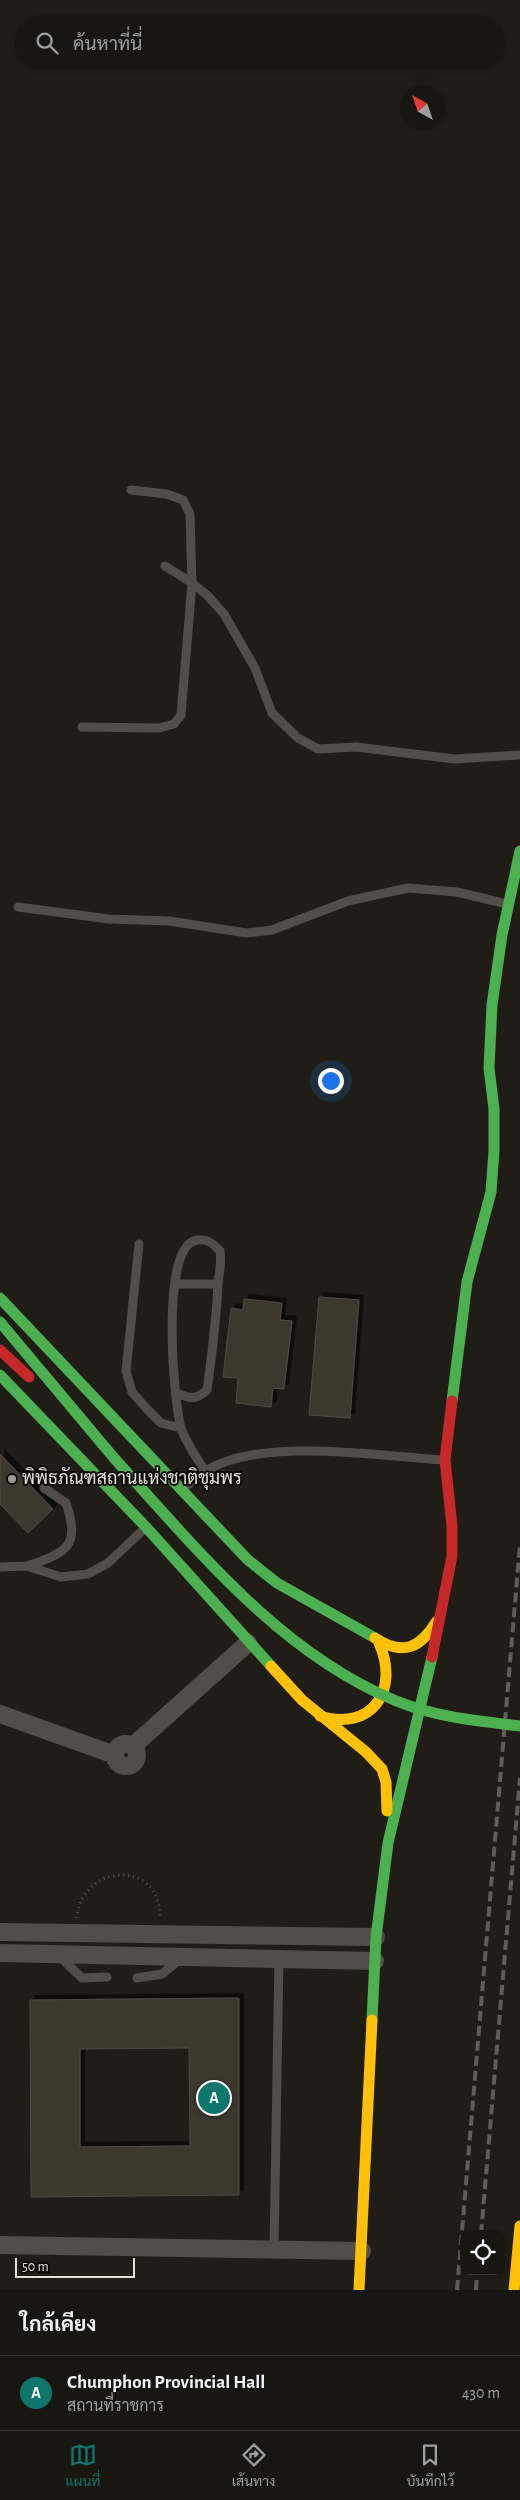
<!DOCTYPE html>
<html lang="th">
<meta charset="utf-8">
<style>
:root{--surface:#171610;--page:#24231e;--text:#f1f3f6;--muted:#9e9f9f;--line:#363530;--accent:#0f766e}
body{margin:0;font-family:"Alegreya Sans",Sarabun,sans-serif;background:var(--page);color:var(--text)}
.controls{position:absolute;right:15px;bottom:15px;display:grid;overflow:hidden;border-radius:10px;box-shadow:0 2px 12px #0003}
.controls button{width:45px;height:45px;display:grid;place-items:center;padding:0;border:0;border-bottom:1px solid var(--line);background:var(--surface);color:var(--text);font:25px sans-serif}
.compass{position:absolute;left:400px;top:85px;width:45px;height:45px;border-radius:50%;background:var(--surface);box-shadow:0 2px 12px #0003;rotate:320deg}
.scale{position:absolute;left:15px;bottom:12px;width:120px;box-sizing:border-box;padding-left:5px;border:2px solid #e3e0d8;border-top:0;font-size:14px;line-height:18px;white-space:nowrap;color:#e3e0d8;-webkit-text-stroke:4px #0b0905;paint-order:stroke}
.you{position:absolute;left:330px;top:1080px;width:18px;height:18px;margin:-12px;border:4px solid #fff;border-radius:50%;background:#1a73e8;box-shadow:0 0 0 8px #1a73e833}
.badge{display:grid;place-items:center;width:32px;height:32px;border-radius:50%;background:var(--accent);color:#fff;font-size:16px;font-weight:700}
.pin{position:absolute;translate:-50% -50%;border:2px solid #fff;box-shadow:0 1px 5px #0006}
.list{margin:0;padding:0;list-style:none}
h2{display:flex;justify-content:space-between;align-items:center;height:65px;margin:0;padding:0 20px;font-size:21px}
h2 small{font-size:16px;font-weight:400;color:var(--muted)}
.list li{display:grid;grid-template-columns:32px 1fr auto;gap:15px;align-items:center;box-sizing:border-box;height:75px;padding:0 20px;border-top:1px solid var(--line)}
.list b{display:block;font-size:19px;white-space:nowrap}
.list p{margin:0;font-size:16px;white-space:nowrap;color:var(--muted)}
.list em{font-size:16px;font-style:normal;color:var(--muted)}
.icon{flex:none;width:28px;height:28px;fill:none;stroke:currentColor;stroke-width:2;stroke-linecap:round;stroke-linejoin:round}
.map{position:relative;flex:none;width:520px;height:2290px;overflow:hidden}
.search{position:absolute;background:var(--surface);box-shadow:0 2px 12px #0003;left:15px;right:15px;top:15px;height:55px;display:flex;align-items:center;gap:12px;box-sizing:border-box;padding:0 18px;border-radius:28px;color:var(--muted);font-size:19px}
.sheet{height:140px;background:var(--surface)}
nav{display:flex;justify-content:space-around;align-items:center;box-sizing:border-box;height:70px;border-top:1px solid var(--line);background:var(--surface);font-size:14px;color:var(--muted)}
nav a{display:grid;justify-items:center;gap:2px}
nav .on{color:var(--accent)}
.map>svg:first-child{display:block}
</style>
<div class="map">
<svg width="520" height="2290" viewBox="0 0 520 2290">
<defs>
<filter id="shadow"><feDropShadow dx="4.5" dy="-4.5" stdDeviation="0" flood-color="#0009"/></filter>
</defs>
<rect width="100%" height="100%" fill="#1f1d16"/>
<path fill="#3e382f" stroke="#4d4944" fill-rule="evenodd" filter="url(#shadow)" d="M 319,1297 L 359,1300 L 350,1418 L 309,1415 Z
M 244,1299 L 282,1303 L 280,1320 L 292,1321 L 284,1389 L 273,1388 L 271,1407 L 236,1403 L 238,1378 L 223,1377 L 231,1308 L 243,1310 Z
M 0,1454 L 53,1509 L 28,1533 L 0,1504 Z
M 239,1998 L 239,2195 L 31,2197 L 30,2000 ZM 189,2048 L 190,2146 L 80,2147 L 80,2049 Z"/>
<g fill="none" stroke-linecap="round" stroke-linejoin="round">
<path stroke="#585550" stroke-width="3" stroke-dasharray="1 4" stroke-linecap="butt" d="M 77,1918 C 80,1864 162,1857 160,1919"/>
<path stroke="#524e47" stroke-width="9" d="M 165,566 L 192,583 L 207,595 L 224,614 L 255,668 L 272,713 L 298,738 L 318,749 L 356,747 L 455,759 L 520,755
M 82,727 L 159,728 L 174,724 L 181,715 L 192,583 L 190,514 L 183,500 L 167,494 L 131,490
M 18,907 L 109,919 L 169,921 L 247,933 L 272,930 L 348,901 L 408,888 L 457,892 L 507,904
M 139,1244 L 126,1371 L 132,1392 L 147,1409 L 161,1423 L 181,1428
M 175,1284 L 218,1284
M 177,1393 C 190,1399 196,1400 207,1390 C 212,1355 216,1321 218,1285 C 219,1272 222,1265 220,1251 C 213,1243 205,1237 194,1241 C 161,1252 173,1398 181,1428 C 186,1443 197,1458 205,1471
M 183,1489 C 190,1483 197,1477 204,1472 C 259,1436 379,1456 443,1460
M 27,1566 C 66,1553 81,1547 66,1503 L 44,1488
M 0,1567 L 27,1566 L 61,1577 L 88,1574 L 108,1563 L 144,1529
M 59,1956 L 82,1978 L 107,1977
M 137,1978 L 162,1974 L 182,1958
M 274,2250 L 279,1959"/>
<path stroke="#524e47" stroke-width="18" d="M 0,1714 L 115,1755
M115 1755a11 11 0 1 1 22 0a11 11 0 1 1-22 0Z
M 133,1746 L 248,1643
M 0,1932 L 376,1937
M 0,1953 L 375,1961
M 0,2245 L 362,2251"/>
<path stroke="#4caf50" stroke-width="11" d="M 0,1298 L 248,1560 L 277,1583 L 375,1638
M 0,1322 L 114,1458
M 0,1375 L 146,1527 L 271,1666
M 452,1401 L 467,1282 L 491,1192 L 494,1151 L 494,1109 L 489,1068 L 492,1005 L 502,935 L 520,851
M 372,2020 L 376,1937 L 388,1843 L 432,1657"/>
<path stroke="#ffc107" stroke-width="11" d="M 375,1638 C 404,1657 421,1647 437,1621
M 271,1666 L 302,1700 L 366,1752 L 382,1769 L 386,1782 L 387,1811
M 320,1716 C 372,1732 400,1690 379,1643
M 359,2290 L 372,2020
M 514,2290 L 520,2226"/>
<path stroke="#c62828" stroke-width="11" d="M 0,1350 L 29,1377
M 432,1657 L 452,1556 L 452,1526 L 445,1460 L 452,1401"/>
<path stroke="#605d57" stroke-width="4" stroke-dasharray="10 5" stroke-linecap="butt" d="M 481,2234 L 520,1778
M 457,2290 L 520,1544
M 476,2290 L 477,2271"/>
<path stroke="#4caf50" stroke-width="11" d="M 114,1458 C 196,1548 279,1652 394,1700 C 434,1717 477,1721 520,1726"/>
</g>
<circle fill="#9e9c94" stroke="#0b0905" stroke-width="2" cx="12" cy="1479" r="5"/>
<g text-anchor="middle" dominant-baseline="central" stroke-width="4" stroke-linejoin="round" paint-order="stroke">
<g font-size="18" fill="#e3e0d8" stroke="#0b0905" text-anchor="start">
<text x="22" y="1479">พิพิธภัณฑสถานแห่งชาติชุมพร</text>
</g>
</g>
</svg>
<div class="controls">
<button><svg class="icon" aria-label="locate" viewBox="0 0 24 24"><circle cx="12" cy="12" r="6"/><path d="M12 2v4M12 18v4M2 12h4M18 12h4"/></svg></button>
</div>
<svg class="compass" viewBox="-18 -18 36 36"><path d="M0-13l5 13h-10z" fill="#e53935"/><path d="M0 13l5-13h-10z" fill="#9e9f9f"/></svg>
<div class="scale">50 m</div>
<div class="you"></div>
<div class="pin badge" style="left:214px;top:2098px">A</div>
<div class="search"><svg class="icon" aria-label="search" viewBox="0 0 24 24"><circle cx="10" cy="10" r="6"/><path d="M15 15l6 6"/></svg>ค้นหาที่นี่</div>
</div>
<section class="sheet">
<h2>ใกล้เคียง<small></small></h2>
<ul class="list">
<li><span class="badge">A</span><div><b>Chumphon Provincial Hall</b><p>สถานที่ราชการ</p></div><em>430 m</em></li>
</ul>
</section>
<nav>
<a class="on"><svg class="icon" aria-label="map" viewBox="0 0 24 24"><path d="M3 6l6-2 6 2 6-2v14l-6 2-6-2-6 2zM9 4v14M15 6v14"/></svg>แผนที่</a>
<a><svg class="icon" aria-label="directions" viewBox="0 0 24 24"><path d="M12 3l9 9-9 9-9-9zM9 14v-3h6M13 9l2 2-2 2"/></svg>เส้นทาง</a>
<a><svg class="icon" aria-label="saved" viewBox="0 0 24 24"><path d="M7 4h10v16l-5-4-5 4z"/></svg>บันทึกไว้</a>
</nav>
